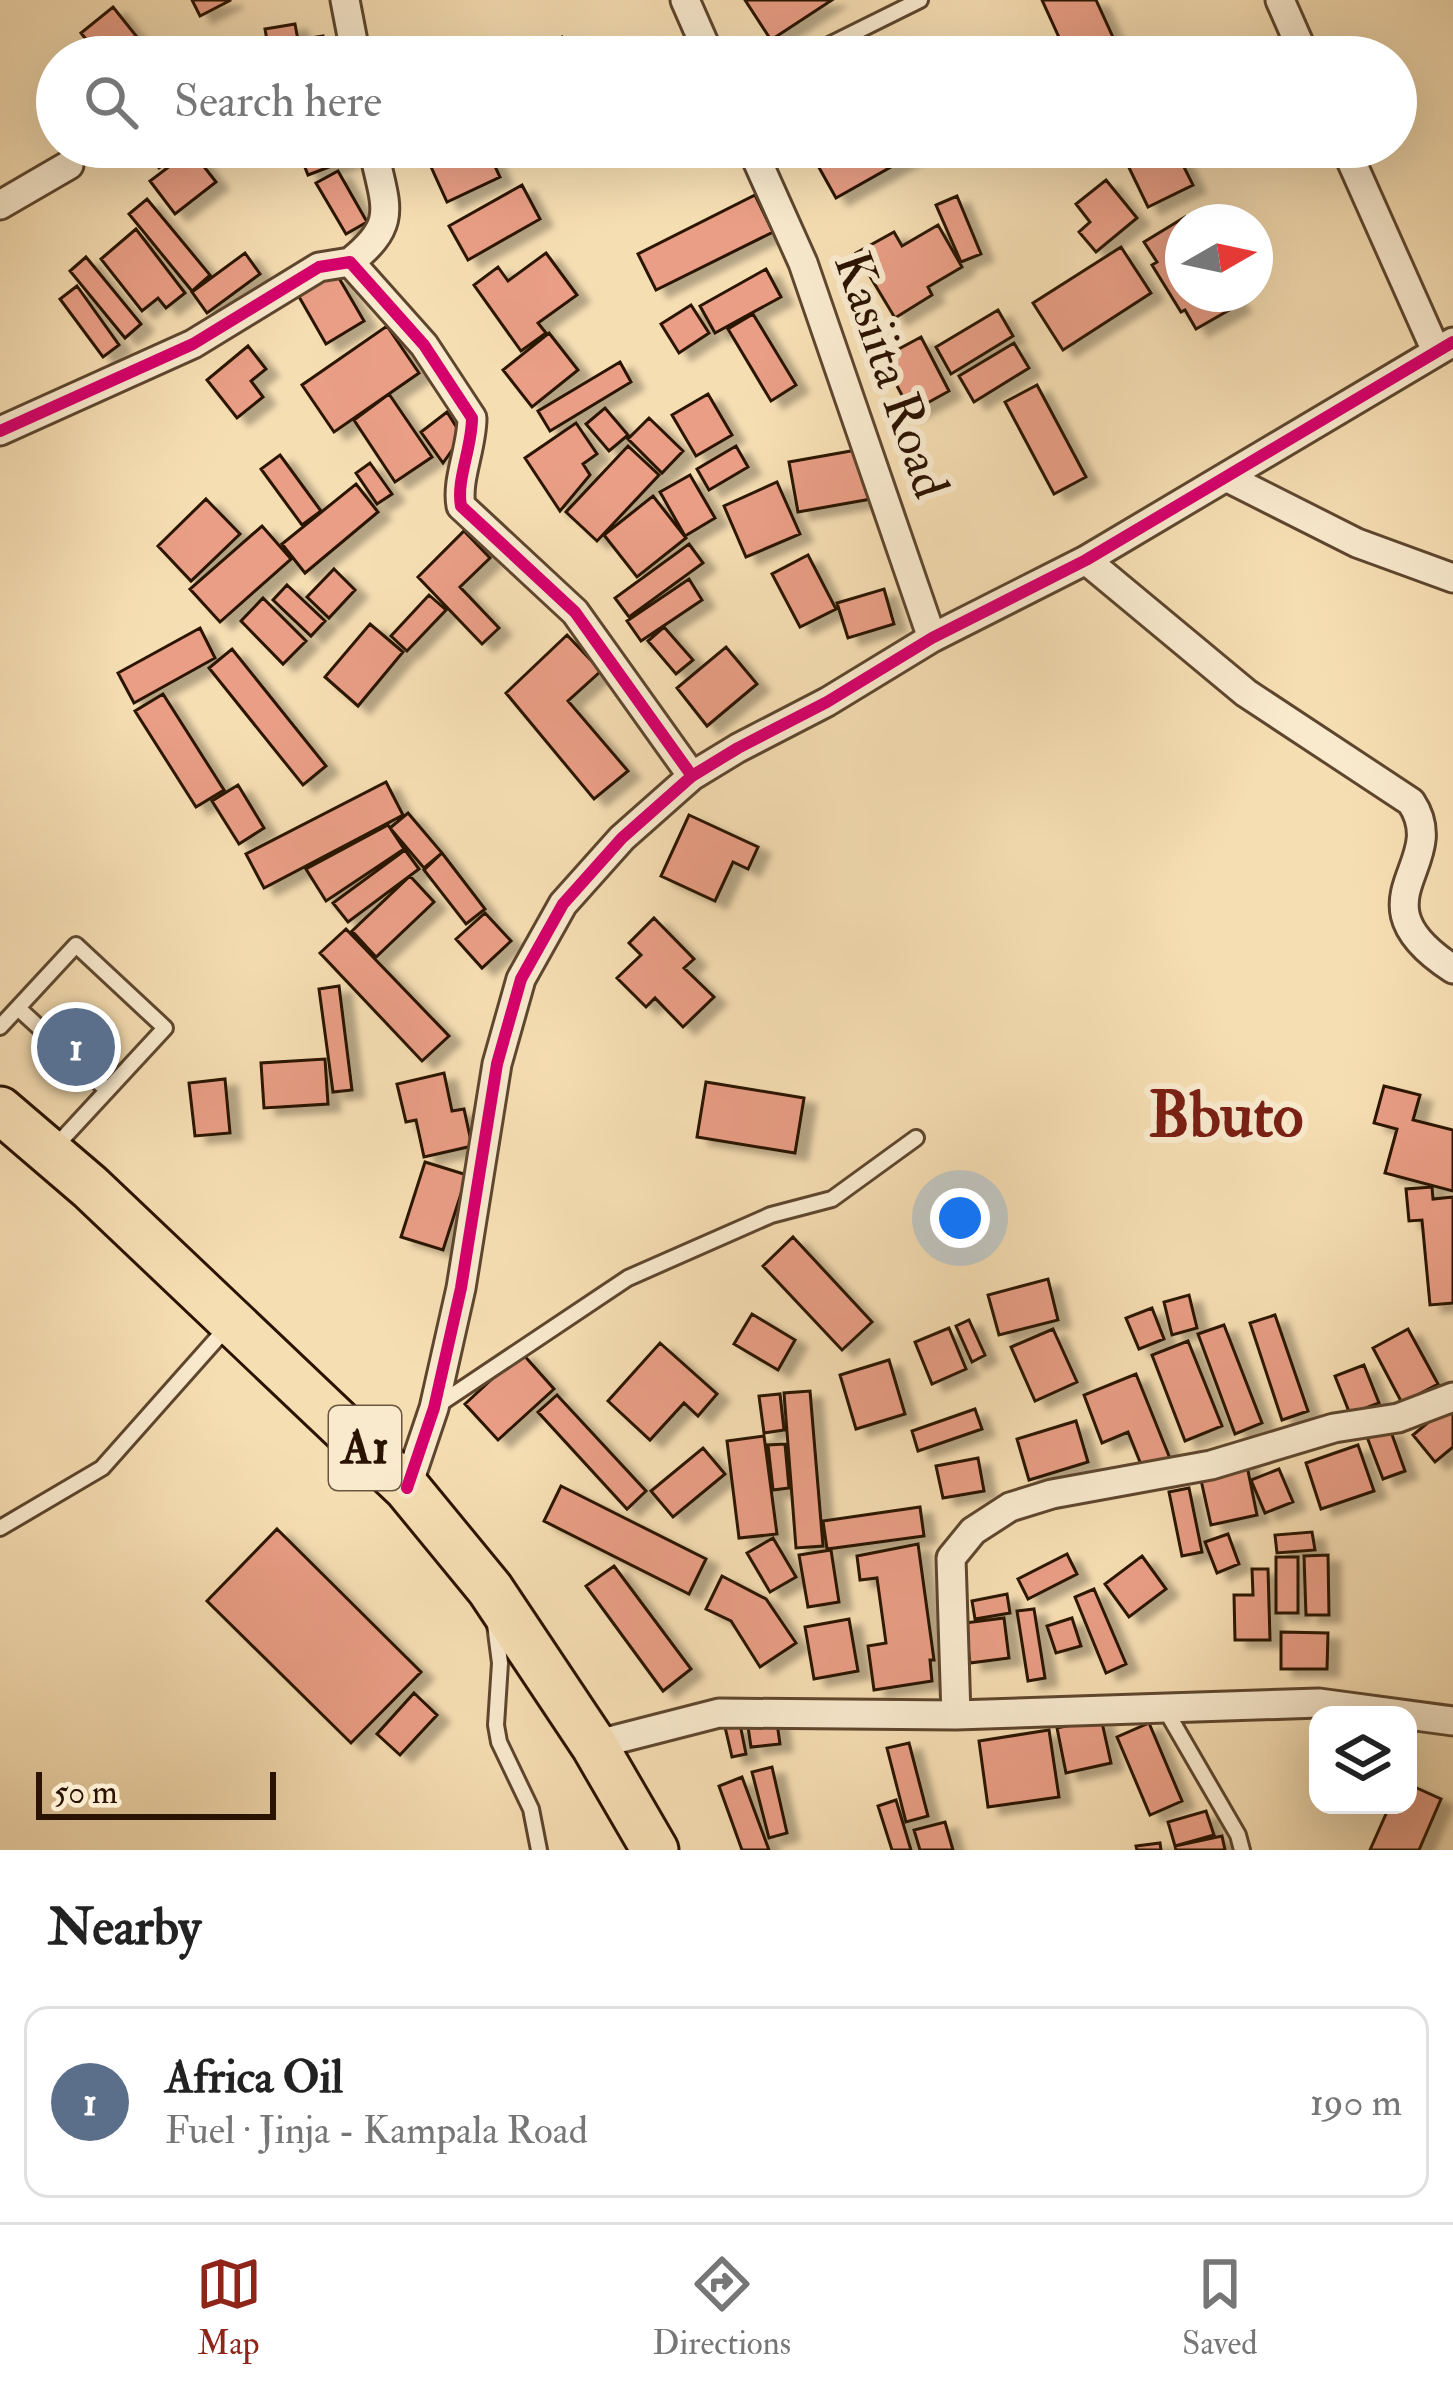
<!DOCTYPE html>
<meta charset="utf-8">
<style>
:root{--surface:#fff;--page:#f6f6f6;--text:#222;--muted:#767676;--line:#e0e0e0;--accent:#8f2418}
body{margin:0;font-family:"IM FELL Double Pica",serif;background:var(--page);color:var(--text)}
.controls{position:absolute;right:36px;bottom:36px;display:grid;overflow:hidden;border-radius:24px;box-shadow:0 12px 48px #0002}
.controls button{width:108px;height:108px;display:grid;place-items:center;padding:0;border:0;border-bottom:3px solid var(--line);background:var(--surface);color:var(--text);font:60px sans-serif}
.compass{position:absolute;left:1165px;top:204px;width:108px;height:108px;border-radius:50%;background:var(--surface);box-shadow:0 12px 48px #0002;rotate:81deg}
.scale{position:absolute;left:36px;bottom:30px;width:240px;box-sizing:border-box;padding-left:12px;border:6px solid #2b1301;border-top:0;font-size:33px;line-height:42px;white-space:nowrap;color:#2b1301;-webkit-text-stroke:9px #f9eace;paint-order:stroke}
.you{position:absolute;left:960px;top:1218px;width:42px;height:42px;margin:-30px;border:9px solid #fff;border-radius:50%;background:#1a73e8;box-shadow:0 0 0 18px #1a73e833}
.badge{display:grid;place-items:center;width:78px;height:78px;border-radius:50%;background:var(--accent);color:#fff;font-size:39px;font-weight:700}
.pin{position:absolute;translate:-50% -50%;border:6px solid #fff;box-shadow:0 3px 12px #0006}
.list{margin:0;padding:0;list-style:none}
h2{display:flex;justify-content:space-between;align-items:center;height:156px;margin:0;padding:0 48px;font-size:51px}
h2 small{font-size:39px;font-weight:400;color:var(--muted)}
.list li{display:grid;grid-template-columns:78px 1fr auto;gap:36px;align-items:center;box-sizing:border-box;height:192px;margin:0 24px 24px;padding:0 24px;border:3px solid var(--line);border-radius:24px}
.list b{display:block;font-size:45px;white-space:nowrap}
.list p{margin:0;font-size:39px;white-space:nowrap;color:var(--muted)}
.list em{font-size:39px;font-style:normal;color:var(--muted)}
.icon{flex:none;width:66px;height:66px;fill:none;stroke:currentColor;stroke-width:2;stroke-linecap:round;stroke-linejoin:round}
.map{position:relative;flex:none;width:1453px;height:1850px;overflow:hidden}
.search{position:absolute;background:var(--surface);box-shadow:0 12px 48px #0002;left:36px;right:36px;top:36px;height:132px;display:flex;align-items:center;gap:30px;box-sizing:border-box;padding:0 42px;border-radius:66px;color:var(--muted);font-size:45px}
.sheet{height:372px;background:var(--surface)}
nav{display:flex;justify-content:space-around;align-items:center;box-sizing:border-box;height:168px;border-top:3px solid var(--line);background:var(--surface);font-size:33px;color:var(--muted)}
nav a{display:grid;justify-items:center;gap:6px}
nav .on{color:var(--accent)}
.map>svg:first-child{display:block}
</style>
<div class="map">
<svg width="1453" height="1850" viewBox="0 0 1453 1850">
<defs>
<filter id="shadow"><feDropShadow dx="12" dy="7" stdDeviation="3" flood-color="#0004"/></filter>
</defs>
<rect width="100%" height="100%" fill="#f6deb3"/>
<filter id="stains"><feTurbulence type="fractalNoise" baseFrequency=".00167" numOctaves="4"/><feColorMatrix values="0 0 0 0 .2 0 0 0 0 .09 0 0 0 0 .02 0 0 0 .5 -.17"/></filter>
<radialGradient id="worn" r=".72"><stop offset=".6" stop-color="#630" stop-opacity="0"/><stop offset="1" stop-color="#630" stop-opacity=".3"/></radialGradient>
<path fill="#e99e85" stroke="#2b1301" stroke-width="3" filter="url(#shadow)" d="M 192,0 L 231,0 L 200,16 Z
M 745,0 L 832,0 L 771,40 Z
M 1042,0 L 1096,0 L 1122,57 L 1068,57 Z
M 113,7 L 153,57 L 100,57 L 81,33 Z
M 295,24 L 298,40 L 323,36 L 327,57 L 270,57 L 265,29 Z
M 562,37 L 575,57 L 531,57 Z
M 259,44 L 268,57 L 243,57 L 241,55 Z
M 142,147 L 185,147 L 159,168 Z
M 297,147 L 369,147 L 371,151 L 308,175 Z
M 422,147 L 486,147 L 500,177 L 447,202 Z
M 826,147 L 920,147 L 921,150 L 836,198 L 812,155 Z
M 1119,147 L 1174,147 L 1193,185 L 1148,207 Z
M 191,150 L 216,182 L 175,214 L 150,181 Z
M 338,171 L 367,222 L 346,234 L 316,183 Z
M 1106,180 L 1137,218 L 1096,252 L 1079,232 L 1090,222 L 1076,204 Z
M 522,185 L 540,219 L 468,260 L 449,226 Z
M 755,195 L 773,232 L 656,290 L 638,254 Z
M 957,196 L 981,254 L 961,262 L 936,205 Z
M 147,199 L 210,275 L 192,291 L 129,214 Z
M 1185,217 L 1188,222 L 1183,222 L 1183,294 L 1231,294 L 1238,305 L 1196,329 L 1185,310 L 1181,312 L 1152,265 L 1157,262 L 1144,242 Z
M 938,225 L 962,267 L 928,287 L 932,295 L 895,318 L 856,253 L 894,232 L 902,246 Z
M 136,229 L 185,293 L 166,308 L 158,298 L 142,311 L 101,259 Z
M 1121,247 L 1151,293 L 1063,350 L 1033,303 Z
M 245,253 L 260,274 L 207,313 L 192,292 Z
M 546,253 L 577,295 L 538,323 L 546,333 L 521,351 L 474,285 L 498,267 L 508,281 Z
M 86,257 L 141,324 L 125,338 L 70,271 Z
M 766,269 L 781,297 L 715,333 L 700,306 Z
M 336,273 L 364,321 L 326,344 L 298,295 Z
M 77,286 L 119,345 L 103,357 L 60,299 Z
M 691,305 L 709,333 L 679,353 L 661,324 Z
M 998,310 L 1013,336 L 951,374 L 936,347 Z
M 753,314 L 796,385 L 771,401 L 728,329 Z
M 387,326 L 419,373 L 334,432 L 302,385 Z
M 549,333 L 578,370 L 532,407 L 503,370 Z
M 921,337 L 949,391 L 911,412 L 882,358 Z
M 1014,343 L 1029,368 L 974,402 L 959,376 Z
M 248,346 L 266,369 L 251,381 L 263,397 L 237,418 L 207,380 Z
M 620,362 L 631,382 L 550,431 L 538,411 Z
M 1037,385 L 1086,477 L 1054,494 L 1005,402 Z
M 389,394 L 432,457 L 395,482 L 354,420 Z
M 708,394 L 732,435 L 696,456 L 672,415 Z
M 605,408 L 628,435 L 609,451 L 586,424 Z
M 447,412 L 462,436 L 443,463 L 421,432 Z
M 649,418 L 683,451 L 662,473 L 628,439 Z
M 576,423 L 597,454 L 583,464 L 590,475 L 560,511 L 525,458 Z
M 628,446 L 659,475 L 597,541 L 566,512 Z
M 736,446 L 748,467 L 709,490 L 697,469 Z
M 862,449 L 871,499 L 798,512 L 789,462 Z
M 280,455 L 321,511 L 302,525 L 261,469 Z
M 370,463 L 392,494 L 377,504 L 356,473 Z
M 690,475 L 715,518 L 685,536 L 660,492 Z
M 777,482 L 800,534 L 746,557 L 724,506 Z
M 356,484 L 378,512 L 305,573 L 282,544 Z
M 653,496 L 686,538 L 637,577 L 604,535 Z
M 206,499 L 240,534 L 191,581 L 158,546 Z
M 262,526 L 291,559 L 220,622 L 190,589 Z
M 464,531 L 490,558 L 460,587 L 499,628 L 482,644 L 418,577 Z
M 689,544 L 703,563 L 629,617 L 615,598 Z
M 808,555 L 836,609 L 800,627 L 772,574 Z
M 334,569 L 355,590 L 329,618 L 307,597 Z
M 689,579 L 702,600 L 641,641 L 627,621 Z
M 287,585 L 325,621 L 311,636 L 273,600 Z
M 884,589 L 894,624 L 848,638 L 837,603 Z
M 429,595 L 446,610 L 407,651 L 391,636 Z
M 263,598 L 306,641 L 283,664 L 241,621 Z
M 370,624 L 403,652 L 358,706 L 325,677 Z
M 664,627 L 693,660 L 676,674 L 648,641 Z
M 200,628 L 215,658 L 134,703 L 118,673 Z
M 567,635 L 601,671 L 568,701 L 628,771 L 594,799 L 506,693 Z
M 726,647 L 757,684 L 707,726 L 677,688 Z
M 232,649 L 326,766 L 303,785 L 209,668 Z
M 163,694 L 224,790 L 196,807 L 135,711 Z
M 386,782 L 403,815 L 264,888 L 246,854 Z
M 238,785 L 264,828 L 239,844 L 212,801 Z
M 408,813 L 442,853 L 424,868 L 390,828 Z
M 689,815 L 758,847 L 748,869 L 733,862 L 715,901 L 661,876 Z
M 388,825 L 404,849 L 326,901 L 306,869 Z
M 405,850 L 419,869 L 348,922 L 333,903 Z
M 442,853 L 485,909 L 466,924 L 424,870 Z
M 410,876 L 434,902 L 376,957 L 352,931 Z
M 485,913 L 511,941 L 482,968 L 456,939 Z
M 654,918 L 694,959 L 684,968 L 714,997 L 683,1027 L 655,998 L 646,1007 L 617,978 L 641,955 L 629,943 Z
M 346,929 L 449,1036 L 422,1061 L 320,953 Z
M 339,986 L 352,1090 L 333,1092 L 319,989 Z
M 325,1059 L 328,1104 L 264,1108 L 261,1063 Z
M 444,1073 L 452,1111 L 464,1109 L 472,1146 L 424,1157 L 416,1120 L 406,1122 L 397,1084 Z
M 225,1079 L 230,1133 L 195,1136 L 189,1083 Z
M 706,1082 L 804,1098 L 795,1153 L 697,1137 Z
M 1384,1086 L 1420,1095 L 1413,1120 L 1453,1130 L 1453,1191 L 1385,1173 L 1397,1129 L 1374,1123 Z
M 425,1162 L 467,1175 L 443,1250 L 401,1237 Z
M 1432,1187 L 1433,1199 L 1453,1197 L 1453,1303 L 1430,1305 L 1422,1220 L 1409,1221 L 1406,1189 Z
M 793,1237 L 872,1322 L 842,1350 L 763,1266 Z
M 1048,1279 L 1058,1320 L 999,1335 L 988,1295 Z
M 1189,1295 L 1197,1328 L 1172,1335 L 1164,1302 Z
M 1152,1308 L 1164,1339 L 1139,1349 L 1126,1318 Z
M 752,1314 L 795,1340 L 778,1370 L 734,1344 Z
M 1275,1315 L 1308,1411 L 1282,1420 L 1250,1323 Z
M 969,1320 L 985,1355 L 972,1362 L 956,1326 Z
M 1224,1325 L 1262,1423 L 1235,1434 L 1198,1334 Z
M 949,1328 L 966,1369 L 932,1384 L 915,1342 Z
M 1053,1329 L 1077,1382 L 1035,1401 L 1011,1347 Z
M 1408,1329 L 1438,1384 L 1402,1403 L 1373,1348 Z
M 1188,1341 L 1222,1426 L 1185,1441 L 1152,1355 Z
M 660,1343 L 717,1394 L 698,1416 L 684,1403 L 650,1440 L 608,1401 Z
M 521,1352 L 554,1389 L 498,1440 L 465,1404 Z
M 889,1360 L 905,1414 L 856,1429 L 840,1375 Z
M 1364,1365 L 1379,1403 L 1350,1414 L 1335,1376 Z
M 1136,1374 L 1171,1461 L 1144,1472 L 1128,1432 L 1102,1443 L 1084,1395 Z
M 810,1391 L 823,1546 L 796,1548 L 784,1393 Z
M 780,1394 L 784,1430 L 764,1433 L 759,1396 Z
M 557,1395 L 646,1491 L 627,1509 L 538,1412 Z
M 1453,1407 L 1453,1447 L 1435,1462 L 1413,1435 L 1443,1410 Z
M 975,1409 L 982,1429 L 918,1451 L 912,1431 Z
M 1076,1421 L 1088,1462 L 1029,1480 L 1017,1439 Z
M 1390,1429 L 1405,1471 L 1383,1479 L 1367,1437 Z
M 764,1436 L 777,1534 L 739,1538 L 727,1441 Z
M 785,1444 L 789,1488 L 773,1490 L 768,1445 Z
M 1358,1445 L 1374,1491 L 1321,1509 L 1306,1463 Z
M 703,1448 L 725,1474 L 673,1517 L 651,1491 Z
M 978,1458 L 984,1491 L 943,1498 L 936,1466 Z
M 1246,1461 L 1257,1515 L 1211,1525 L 1199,1471 Z
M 1279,1469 L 1293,1502 L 1265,1513 L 1251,1480 Z
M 561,1486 L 706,1559 L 689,1594 L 544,1521 Z
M 1189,1488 L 1202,1552 L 1182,1556 L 1169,1492 Z
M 920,1507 L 924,1536 L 827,1549 L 823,1521 Z
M 277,1529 L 421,1672 L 351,1743 L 207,1601 Z
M 1312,1532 L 1315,1550 L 1277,1553 L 1275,1535 Z
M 1228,1534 L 1239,1564 L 1217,1573 L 1205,1542 Z
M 773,1538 L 796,1577 L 770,1592 L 747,1553 Z
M 918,1544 L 934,1660 L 930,1660 L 932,1681 L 874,1690 L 868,1646 L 886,1643 L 877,1578 L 860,1580 L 857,1556 Z
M 831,1550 L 839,1602 L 808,1607 L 799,1555 Z
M 1067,1554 L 1077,1574 L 1028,1599 L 1018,1579 Z
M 1328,1555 L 1329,1615 L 1306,1615 L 1304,1556 Z
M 1142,1556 L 1166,1589 L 1129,1617 L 1105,1584 Z
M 1276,1557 L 1298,1557 L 1298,1613 L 1276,1613 Z
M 614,1566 L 691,1669 L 663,1691 L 586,1586 Z
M 1252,1569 L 1268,1569 L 1270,1640 L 1235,1640 L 1234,1595 L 1253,1595 Z
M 722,1576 L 766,1599 L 796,1643 L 760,1667 L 731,1621 L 706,1609 Z
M 1094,1589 L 1126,1664 L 1106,1673 L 1075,1597 Z
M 1007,1594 L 1010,1613 L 975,1619 L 972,1601 Z
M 1034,1609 L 1045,1678 L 1028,1681 L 1017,1611 Z
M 1004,1618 L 1009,1658 L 970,1663 L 965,1623 Z
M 1072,1618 L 1081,1646 L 1056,1653 L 1047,1626 Z
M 849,1619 L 858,1671 L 814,1679 L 805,1627 Z
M 1281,1632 L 1328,1633 L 1327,1669 L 1281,1669 Z
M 414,1693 L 437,1715 L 400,1755 L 377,1734 Z
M 776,1716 L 780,1744 L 751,1747 L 747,1720 Z
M 1101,1718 L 1111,1763 L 1066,1773 L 1057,1728 Z
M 1149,1723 L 1182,1801 L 1150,1815 L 1117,1737 Z
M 740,1724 L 746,1754 L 732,1757 L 725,1727 Z
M 1049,1730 L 1059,1797 L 988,1807 L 979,1741 Z
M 909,1743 L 928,1816 L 906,1822 L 887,1748 Z
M 772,1767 L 787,1833 L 769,1838 L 752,1772 Z
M 742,1777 L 769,1850 L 742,1850 L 719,1786 Z
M 1408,1784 L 1441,1799 L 1419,1850 L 1370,1850 L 1390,1805 L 1408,1805 Z
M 896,1800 L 911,1850 L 892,1850 L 878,1806 Z
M 1206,1811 L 1214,1835 L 1175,1846 L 1168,1822 Z
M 945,1822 L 953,1850 L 920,1850 L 914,1830 Z
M 1222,1836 L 1225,1850 L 1176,1850 L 1175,1846 Z
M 1160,1843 L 1161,1850 L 1137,1850 L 1136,1846 Z"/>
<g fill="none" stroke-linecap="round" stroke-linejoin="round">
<g stroke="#5e462e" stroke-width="20">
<path id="service" d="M 805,57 L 920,0
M 18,1008 L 107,1090
M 0,1027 L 76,945 L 165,1028 L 54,1148
M 438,1405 L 628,1278 L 771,1215 L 832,1199 L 916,1138
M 0,1528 L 102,1468 L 229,1325
M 495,1624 L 500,1663 L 496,1725 L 499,1742 L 531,1809 L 539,1850
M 1165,1709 L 1238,1835 L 1242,1850"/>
</g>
<g stroke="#5e462e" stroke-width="33">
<path id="minor" d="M 345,0 L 356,57
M 685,0 L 710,57
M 1280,0 L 1305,57
M 751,147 L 803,263 L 932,638
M 1345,147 L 1436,351
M 0,205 L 69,165
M 350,262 C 401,222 384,205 373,147
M 0,431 L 193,344 L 319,267 L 350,262 L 424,345 L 472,418 C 472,448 456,480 461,506 L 575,612 L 692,776
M 1228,478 L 1357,543 L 1453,578
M 1086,560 L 1246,693 L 1411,802 C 1453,865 1347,900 1453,969
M 407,1488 L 434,1408 L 461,1288 L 497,1064 L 521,979 L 563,904 L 622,838 L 692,776 L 738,748 L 827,702 L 932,638 L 1086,560 L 1453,342
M 956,1715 L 951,1558 L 973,1531 L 1010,1507 L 1052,1494 L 1211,1465 L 1334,1428 L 1398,1418 L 1453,1397
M 594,1745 L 719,1713 L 956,1715 L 1319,1703 L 1453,1721"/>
</g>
<g stroke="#2b1301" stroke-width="51">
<path id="trunk" d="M 0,1110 L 90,1187 L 407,1488 L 490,1589 L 594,1745 L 655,1850"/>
</g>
<use href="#service" stroke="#f9eace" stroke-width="14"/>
<use href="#minor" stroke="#f9eace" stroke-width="27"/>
<use href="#trunk" stroke="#f6deb3" stroke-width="45"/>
<g stroke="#f9eace" stroke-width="20">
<path id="cycleway" d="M 0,431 L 193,344 L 319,267 L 350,262 L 424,345 L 472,418 C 472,448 456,480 461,506 L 575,612 L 692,776
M 407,1488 L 434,1408 L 461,1288 L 497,1064 L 521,979 L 563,904 L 622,838 L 692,776 L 738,748 L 827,702 L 932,638 L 1086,560 L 1453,342"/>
</g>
<use href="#cycleway" stroke="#d6006c" stroke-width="12"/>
</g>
<g text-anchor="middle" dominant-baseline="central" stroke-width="12" stroke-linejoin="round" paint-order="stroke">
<rect fill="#f9eace" stroke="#69543e" stroke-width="3" x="329" y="1406" width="72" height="84" rx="9"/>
<g font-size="48" font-weight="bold" fill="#2b1301">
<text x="365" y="1448">A1</text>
</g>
<g font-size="51" fill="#2b1301" stroke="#f9eace">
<text transform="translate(891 375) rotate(71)">Kasiita Road</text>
</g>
<g font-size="63" font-weight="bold" fill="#7a1f14" stroke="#f9eace">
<text x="1226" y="1116">Bbuto</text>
</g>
</g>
<rect width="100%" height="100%" filter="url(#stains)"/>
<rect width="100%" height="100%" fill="url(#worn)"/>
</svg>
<div class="controls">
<button><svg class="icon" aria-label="layers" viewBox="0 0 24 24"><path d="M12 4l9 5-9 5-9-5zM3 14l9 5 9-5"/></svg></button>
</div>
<svg class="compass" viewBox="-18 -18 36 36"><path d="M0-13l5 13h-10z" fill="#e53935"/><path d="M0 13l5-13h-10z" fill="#767676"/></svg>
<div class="scale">50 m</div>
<div class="you"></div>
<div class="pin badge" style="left:76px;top:1047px;background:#5c6f8a">1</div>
<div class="search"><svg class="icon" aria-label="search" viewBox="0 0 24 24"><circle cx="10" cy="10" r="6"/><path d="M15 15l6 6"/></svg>Search here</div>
</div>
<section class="sheet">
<h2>Nearby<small></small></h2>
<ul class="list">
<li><span class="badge" style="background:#5c6f8a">1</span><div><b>Africa Oil</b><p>Fuel · Jinja - Kampala Road</p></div><em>190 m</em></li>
</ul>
</section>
<nav>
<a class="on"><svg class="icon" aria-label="map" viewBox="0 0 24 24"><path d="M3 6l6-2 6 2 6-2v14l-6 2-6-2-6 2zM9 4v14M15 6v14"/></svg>Map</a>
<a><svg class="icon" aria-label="directions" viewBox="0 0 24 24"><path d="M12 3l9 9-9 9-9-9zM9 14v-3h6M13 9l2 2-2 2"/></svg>Directions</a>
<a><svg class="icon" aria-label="saved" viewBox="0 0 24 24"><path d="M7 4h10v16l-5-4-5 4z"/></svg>Saved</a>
</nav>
